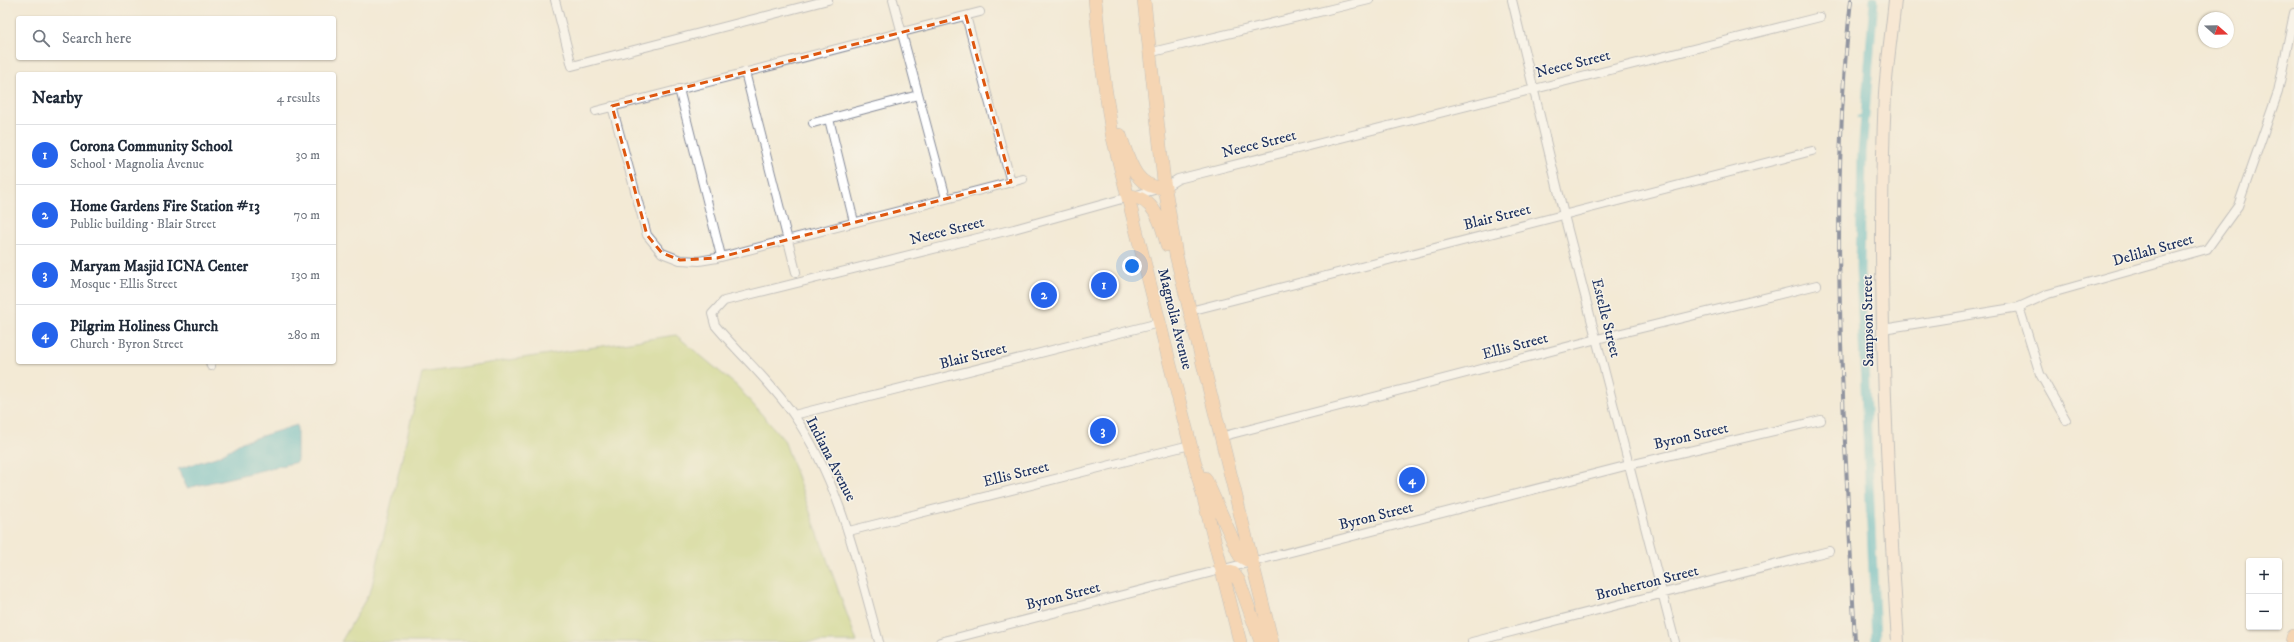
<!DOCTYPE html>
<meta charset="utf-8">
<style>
:root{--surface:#fff;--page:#f2f2f3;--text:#1f2937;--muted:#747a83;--line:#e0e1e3;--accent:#2563eb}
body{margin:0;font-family:"IM FELL DW Pica",serif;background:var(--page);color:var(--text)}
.controls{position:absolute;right:12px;bottom:12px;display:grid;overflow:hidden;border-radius:4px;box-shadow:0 1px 3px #0004}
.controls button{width:36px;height:36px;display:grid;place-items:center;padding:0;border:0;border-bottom:1px solid var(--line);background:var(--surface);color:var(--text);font:20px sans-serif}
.compass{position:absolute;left:2198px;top:12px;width:36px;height:36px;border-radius:50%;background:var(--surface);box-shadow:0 1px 3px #0004;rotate:110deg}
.you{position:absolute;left:1132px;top:266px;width:14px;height:14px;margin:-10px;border:3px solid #fff;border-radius:50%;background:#1a73e8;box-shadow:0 0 0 6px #1a73e833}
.badge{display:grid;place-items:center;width:26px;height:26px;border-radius:50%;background:var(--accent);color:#fff;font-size:13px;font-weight:700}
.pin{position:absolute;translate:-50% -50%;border:2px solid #fff;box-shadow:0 1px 4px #0006}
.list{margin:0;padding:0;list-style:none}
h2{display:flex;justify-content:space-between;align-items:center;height:52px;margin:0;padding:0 16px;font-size:17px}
h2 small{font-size:13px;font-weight:400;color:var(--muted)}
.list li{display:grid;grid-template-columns:26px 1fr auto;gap:12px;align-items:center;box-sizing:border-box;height:60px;padding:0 16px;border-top:1px solid var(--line)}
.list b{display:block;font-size:15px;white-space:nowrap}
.list p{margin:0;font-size:13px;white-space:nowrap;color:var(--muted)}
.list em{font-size:13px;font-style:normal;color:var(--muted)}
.icon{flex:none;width:22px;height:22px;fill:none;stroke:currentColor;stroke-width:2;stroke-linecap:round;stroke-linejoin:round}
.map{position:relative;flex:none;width:2294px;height:642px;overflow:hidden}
.search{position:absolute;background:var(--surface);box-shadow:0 1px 3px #0004;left:16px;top:16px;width:320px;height:44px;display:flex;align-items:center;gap:10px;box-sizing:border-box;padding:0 14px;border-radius:4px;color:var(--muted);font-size:15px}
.panel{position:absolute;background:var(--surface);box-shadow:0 1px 3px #0004;left:16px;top:72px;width:320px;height:292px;border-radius:4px}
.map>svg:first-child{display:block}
</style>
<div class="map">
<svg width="2294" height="642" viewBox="0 0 2294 642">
<rect width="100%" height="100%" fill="#f7f3e8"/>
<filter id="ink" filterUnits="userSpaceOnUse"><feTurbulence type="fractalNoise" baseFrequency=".025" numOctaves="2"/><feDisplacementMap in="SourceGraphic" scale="8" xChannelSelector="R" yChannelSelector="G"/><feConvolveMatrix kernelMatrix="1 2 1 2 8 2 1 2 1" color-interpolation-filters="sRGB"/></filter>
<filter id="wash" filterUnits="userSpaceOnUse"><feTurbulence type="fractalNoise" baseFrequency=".012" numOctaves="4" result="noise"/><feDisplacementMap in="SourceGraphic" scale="16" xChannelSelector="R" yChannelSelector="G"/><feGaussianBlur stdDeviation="0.9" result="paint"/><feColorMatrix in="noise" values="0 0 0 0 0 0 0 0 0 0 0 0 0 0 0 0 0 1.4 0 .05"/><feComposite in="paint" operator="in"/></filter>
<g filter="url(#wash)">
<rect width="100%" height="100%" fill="#f3ead5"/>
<path fill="#c0d174" stroke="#6e8069" d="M 676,335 L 737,386 L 784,440 L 857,642 L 341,642 L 371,590 L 422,373 Z"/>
<path fill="#42b1bd" stroke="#2e708e" d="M 297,425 L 297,462 L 187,488 L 178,469 L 219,456 L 242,442 Z"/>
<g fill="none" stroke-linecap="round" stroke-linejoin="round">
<path stroke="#42b1bd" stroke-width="2.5" d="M 1858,117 L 1864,115
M 1863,339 L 1867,338"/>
<path stroke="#42b1bd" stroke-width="9" d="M 1874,0 L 1862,154 L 1860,270 L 1876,642"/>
</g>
</g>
<g filter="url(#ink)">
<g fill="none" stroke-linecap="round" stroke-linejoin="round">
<g stroke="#878c9a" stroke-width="10">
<path id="street" d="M 555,0 L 572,66 L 828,0
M 893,0 L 946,198
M 1512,0 L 1564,215 L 1675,642
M 966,16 L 1011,182
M 1148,53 L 1369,0
M 745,72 L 796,272
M 679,89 L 721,256
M 612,106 L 647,235 L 662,253 L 680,260 L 699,261 L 717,258 L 1023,179
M 596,111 L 980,12
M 829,119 L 854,222
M 813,123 L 918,95
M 2019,307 L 2040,374 L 2066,420
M 1190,311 L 1812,151
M 1883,329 L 2019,307 L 2048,294 L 2207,249 L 2238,206 L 2278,92 L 2294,13
M 210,362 L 211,366
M 794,415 L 1159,323
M 1220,437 L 1597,339 L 1817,285
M 849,531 L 1190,445
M 879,642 C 857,563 840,482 793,414 C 770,381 740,355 715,325 L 712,314 L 724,301 L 1014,229 L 1165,187 L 1178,179 L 1820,17
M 940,642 L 1629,465 L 1821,420
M 1472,642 L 1829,551"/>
</g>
<g stroke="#878c9a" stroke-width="14">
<path id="secondary" d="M 1895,0 C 1892,31 1887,62 1885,93 C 1877,274 1886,461 1898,642"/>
</g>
<g stroke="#878c9a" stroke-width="14">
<path id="primary" d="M 1095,0 L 1101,59 L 1112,134 L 1240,642
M 1144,0 L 1164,182 L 1176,255 L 1272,642
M 1120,135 C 1128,157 1135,191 1165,187
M 1129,196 C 1154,197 1162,224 1167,245
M 1205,478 L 1240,556 L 1252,563
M 1222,570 L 1233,573 L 1239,581 L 1261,642"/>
</g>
<g stroke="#878c9a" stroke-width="16">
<path id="highway" d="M 2293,642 L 2294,637"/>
</g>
<use href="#street" stroke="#fff" stroke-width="8"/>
<use href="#secondary" stroke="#fce5d0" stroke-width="12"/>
<use href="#primary" stroke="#f8bd89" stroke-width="13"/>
<use href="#highway" stroke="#f8bd89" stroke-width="15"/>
<g stroke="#1b2f5e" stroke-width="4">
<path id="rail" d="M 1851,0 C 1827,214 1845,428 1855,642"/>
</g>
<use href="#rail" stroke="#f7f3e8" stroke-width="2.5" stroke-dasharray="8" stroke-linecap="butt"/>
</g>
</g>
<path d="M0 0H2294V642H0ZM 966,16 L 1011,182 L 717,258 L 680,260 L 662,253 L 647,235 L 612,106 Z" fill="#f3ead5" fill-opacity=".55" fill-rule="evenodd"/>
<path fill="none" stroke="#de5710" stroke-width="3" stroke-dasharray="8 5" stroke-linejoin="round" d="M 966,16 L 1011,182 L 717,258 L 680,260 L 662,253 L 647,235 L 612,106 Z"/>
<g text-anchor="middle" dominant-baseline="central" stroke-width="3" stroke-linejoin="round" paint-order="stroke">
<g font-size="15" fill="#1b2f5e" stroke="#f7f3e8">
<text transform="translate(1573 64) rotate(-14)">Neece Street</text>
<text transform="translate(1259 144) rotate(-14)">Neece Street</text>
<text transform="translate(1497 217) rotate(-14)">Blair Street</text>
<text transform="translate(947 231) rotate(-14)">Neece Street</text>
<text transform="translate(2153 250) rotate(-16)">Delilah Street</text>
<text transform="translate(1606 318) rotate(76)">Estelle Street</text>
<text transform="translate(1175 319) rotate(76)">Magnolia Avenue</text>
<text transform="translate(1868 321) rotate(-91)">Sampson Street</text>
<text transform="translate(1515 346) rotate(-15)">Ellis Street</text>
<text transform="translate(973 356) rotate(-14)">Blair Street</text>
<text transform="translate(1691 436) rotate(-13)">Byron Street</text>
<text transform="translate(831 459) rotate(63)">Indiana Avenue</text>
<text transform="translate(1016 474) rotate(-14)">Ellis Street</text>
<text transform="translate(1376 516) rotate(-14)">Byron Street</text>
<text transform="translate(1647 583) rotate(-14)">Brotherton Street</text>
<text transform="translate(1063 596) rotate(-14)">Byron Street</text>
</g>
</g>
</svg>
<div class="controls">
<button>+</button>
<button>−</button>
</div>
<svg class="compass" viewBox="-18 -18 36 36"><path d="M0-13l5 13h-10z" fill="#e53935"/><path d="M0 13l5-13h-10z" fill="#747a83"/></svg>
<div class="you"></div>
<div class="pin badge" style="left:1104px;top:285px">1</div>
<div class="pin badge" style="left:1044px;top:295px">2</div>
<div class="pin badge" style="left:1103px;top:431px">3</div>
<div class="pin badge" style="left:1412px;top:480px">4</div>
<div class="search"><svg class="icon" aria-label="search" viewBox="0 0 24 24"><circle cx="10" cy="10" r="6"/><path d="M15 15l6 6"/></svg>Search here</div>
<section class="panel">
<h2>Nearby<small>4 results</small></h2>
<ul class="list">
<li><span class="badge">1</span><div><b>Corona Community School</b><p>School · Magnolia Avenue</p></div><em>30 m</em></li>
<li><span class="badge">2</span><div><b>Home Gardens Fire Station #13</b><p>Public building · Blair Street</p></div><em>70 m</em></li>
<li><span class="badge">3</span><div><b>Maryam Masjid ICNA Center</b><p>Mosque · Ellis Street</p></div><em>130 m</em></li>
<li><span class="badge">4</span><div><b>Pilgrim Holiness Church</b><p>Church · Byron Street</p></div><em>280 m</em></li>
</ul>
</section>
</div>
